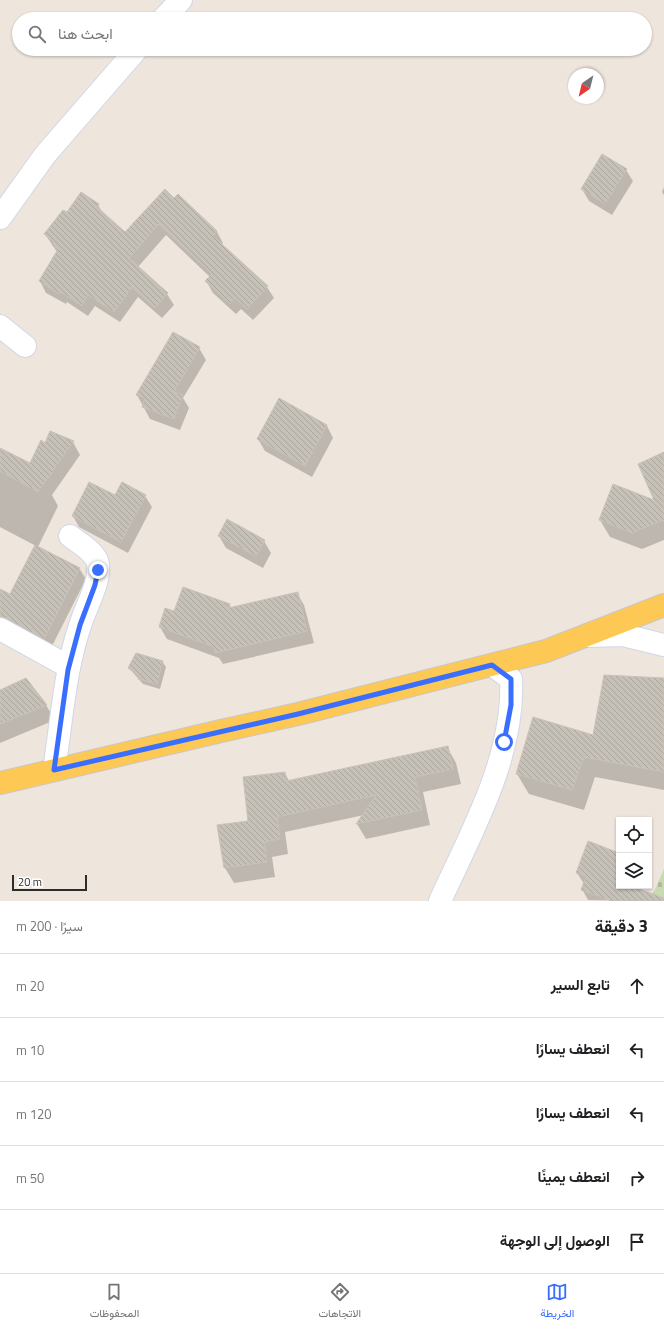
<!DOCTYPE html>
<html lang="ar">
<meta charset="utf-8">
<style>
:root{--surface:#fff;--page:#f2f2f2;--text:#202124;--muted:#757577;--line:#e0e0e0;--accent:#396eff}
body{margin:0;font-family:"Titillium Web",Vazirmatn,sans-serif;background:var(--page);color:var(--text);direction:rtl}
.controls{position:absolute;right:12px;bottom:12px;display:grid;overflow:hidden;border-radius:0px;box-shadow:0 1px 3px #0004}
.controls button{width:36px;height:36px;display:grid;place-items:center;padding:0;border:0;border-bottom:1px solid var(--line);background:var(--surface);color:var(--text);font:20px sans-serif}
.compass{position:absolute;left:568px;top:68px;width:36px;height:36px;border-radius:50%;background:var(--surface);box-shadow:0 1px 3px #0004;rotate:215deg}
.scale{position:absolute;left:12px;bottom:10px;width:75px;box-sizing:border-box;padding-left:4px;border:2px solid #2c2c2c;border-top:0;font-size:11px;line-height:14px;white-space:nowrap;color:#2c2c2c;-webkit-text-stroke:3px #fff;paint-order:stroke}
.stop{position:absolute;width:12px;height:12px;margin:-9px;border:3px solid #396eff;border-radius:50%;background:#fff}
.stop.end{background:#396eff;border-color:#fff;box-shadow:0 1px 4px #0008}
.list{margin:0;padding:0;list-style:none}
h2{display:flex;justify-content:space-between;align-items:center;height:52px;margin:0;padding:0 16px;font-size:17px}
h2 small{font-size:13px;font-weight:400;color:var(--muted)}
.list li{display:grid;grid-template-columns:26px 1fr auto;gap:12px;align-items:center;box-sizing:border-box;height:64px;padding:0 16px;border-top:1px solid var(--line)}
.list b{display:block;font-size:15px;white-space:nowrap}
.list em{font-size:13px;font-style:normal;color:var(--muted)}
.icon{flex:none;width:22px;height:22px;fill:none;stroke:currentColor;stroke-width:2;stroke-linecap:round;stroke-linejoin:round}
.map{position:relative;flex:none;width:664px;height:901px;overflow:hidden;direction:ltr}
.search{position:absolute;background:var(--surface);box-shadow:0 1px 3px #0004;left:12px;right:12px;top:12px;height:44px;display:flex;align-items:center;gap:10px;box-sizing:border-box;padding:0 14px;border-radius:22px;color:var(--muted);font-size:15px}
.sheet{height:372px;background:var(--surface)}
nav{display:flex;justify-content:space-around;align-items:center;box-sizing:border-box;height:56px;border-top:1px solid var(--line);background:var(--surface);font-size:11px;color:var(--muted)}
nav a{display:grid;justify-items:center;gap:2px}
nav .on{color:var(--accent)}
.map>svg:first-child{display:block}
</style>
<div class="map">
<svg width="664" height="901" viewBox="0 0 664 901">
<defs>
<pattern id="cemetery-stones" width="16" height="16" patternUnits="userSpaceOnUse"><rect width="16" height="16" fill="#c9dab2"/><path d="M2 7V4a2 2 0 0 1 4 0v3zM10 15v-3a2 2 0 0 1 4 0v3z" fill="#adbb99"/></pattern>
<pattern id="building-back-hatch" width="6" height="6" patternUnits="userSpaceOnUse"><rect width="6" height="6" fill="#c6c1b8"/><path d="M-1 5l2 2M0 0l6 6M5-1l2 2" fill="none" stroke="#aaa69e"/></pattern>
</defs>
<rect width="100%" height="100%" fill="#eee5dd"/>
<path fill="url(#cemetery-stones)" d="M 664,869 L 664,901 L 649,901 L 651,898 Z"/>
<path fill="#0003" d="M 626,170 L 633,181 L 612,215 L 589,201 L 582,189 Z
M 664,187 L 664,195 L 662,192 Z
M 178,195 L 217,232 L 223,243 L 221,245 L 267,287 L 274,298 L 253,320 L 241,309 L 236,314 L 213,293 L 206,281 L 210,277 L 166,235 L 138,267 L 167,294 L 174,305 L 162,318 L 138,297 L 120,322 L 95,306 L 88,316 L 67,302 L 66,304 L 46,293 L 40,281 L 57,252 L 45,234 L 67,214 L 98,205 L 102,212 L 125,233 Z
M 199,348 L 206,360 L 183,398 L 189,408 L 180,430 L 150,419 L 137,395 Z
M 280,400 L 327,426 L 333,438 L 312,477 L 265,451 L 258,439 Z
M 73,442 L 80,455 L 52,495 L 58,506 L 38,547 L 79,568 L 86,579 L 51,648 L 0,626 L 0,590 L 11,596 L 36,546 L 0,527 L 0,449 L 30,464 L 46,444 Z
M 664,453 L 664,540 L 642,549 L 610,537 L 600,520 L 656,502 Z
M 145,496 L 152,507 L 128,553 L 79,527 L 73,516 L 116,497 Z
M 219,536 L 264,541 L 271,553 L 263,568 L 226,548 Z
M 297,593 L 304,605 L 314,643 L 223,664 L 219,658 L 167,639 L 160,627 L 175,612 L 230,605 L 231,608 Z
M 162,661 L 166,667 L 160,689 L 143,684 L 129,668 Z
M 664,679 L 664,790 L 595,777 L 584,810 L 529,794 L 517,774 L 594,736 Z
M 0,691 L 46,705 L 55,720 L 0,743 Z
M 447,747 L 456,763 L 461,784 L 423,792 L 430,825 L 366,839 L 357,824 L 364,815 L 285,832 L 288,854 L 272,857 L 275,877 L 234,883 L 225,868 L 219,826 L 250,822 L 285,773 L 289,781 Z
M 619,854 L 619,886 L 628,886 L 640,901 L 588,900 L 582,889 L 584,884 L 577,873 Z"/>
<path fill="url(#building-back-hatch)" stroke="#cac1b6" d="M 602,154 L 627,169 L 605,204 L 581,189 Z
M 165,189 L 174,198 L 178,194 L 217,231 L 213,236 L 268,286 L 247,309 L 235,298 L 230,304 L 205,281 L 212,274 L 159,224 L 129,258 L 168,293 L 155,308 L 132,287 L 114,312 L 88,295 L 82,306 L 61,292 L 59,294 L 39,281 L 58,249 L 52,245 L 54,242 L 44,234 L 63,210 L 67,212 L 81,192 L 99,204 L 97,207 L 125,232 Z
M 173,332 L 200,347 L 174,392 L 183,395 L 174,419 L 142,407 L 145,398 L 136,395 Z
M 279,398 L 327,425 L 305,466 L 257,439 Z
M 50,431 L 74,441 L 38,492 L 0,471 L 0,448 L 30,463 L 41,440 L 45,443 Z
M 664,452 L 664,522 L 663,520 L 632,533 L 599,520 L 613,484 L 654,500 L 638,464 Z
M 89,482 L 115,495 L 122,482 L 146,495 L 121,542 L 72,516 Z
M 227,519 L 265,540 L 256,556 L 218,536 Z
M 35,545 L 80,568 L 44,639 L 6,618 L 0,617 L 0,589 L 10,594 Z
M 183,587 L 230,604 L 228,608 L 298,592 L 307,631 L 215,653 L 214,647 L 159,627 L 165,608 L 174,611 Z
M 136,653 L 163,661 L 157,684 L 138,679 L 139,676 L 128,668 Z
M 604,675 L 664,678 L 664,772 L 584,757 L 572,790 L 516,774 L 533,717 L 593,735 Z
M 26,678 L 47,705 L 0,724 L 0,690 Z
M 448,746 L 453,769 L 415,777 L 422,810 L 356,824 L 376,795 L 277,817 L 280,839 L 264,842 L 267,862 L 224,868 L 217,825 L 248,821 L 243,777 L 285,772 L 286,781 Z
M 588,841 L 619,853 L 619,886 L 631,886 L 664,898 L 664,901 L 612,901 L 581,890 L 586,876 L 576,873 Z"/>
<g fill="none" stroke-linecap="round" stroke-linejoin="round">
<g stroke="#d2d7e5" stroke-width="24">
<path id="minor" d="M 163,19 L 181,0
M 0,218 L 45,155 L 137,49
M 0,326 L 25,346
M 0,629 L 69,667
M 589,636 L 623,635 L 664,645
M 54,770 C 62,719 65,665 83,617 C 89,601 100,581 98,564 C 96,552 79,543 70,536
M 440,901 C 471,833 515,756 511,679 L 492,665"/>
</g>
<g stroke="#c8c8c8" stroke-width="24">
<path id="major" d="M 0,783 L 221,731 L 298,714 L 546,651 L 664,605"/>
</g>
<use href="#minor" stroke="#fff" stroke-width="22"/>
<use href="#major" stroke="#fdc854" stroke-width="22"/>
</g>
<g fill="none" stroke-linecap="round" stroke-linejoin="round">
<path stroke="#396eff" stroke-width="5" d="M 98,570 L 95,585 L 80,625 L 68,670 L 54,770 L 298,714 L 492,665 L 511,679 L 511,705 L 504,742"/>
</g>
</svg>
<div class="controls">
<button><svg class="icon" aria-label="locate" viewBox="0 0 24 24"><circle cx="12" cy="12" r="6"/><path d="M12 2v4M12 18v4M2 12h4M18 12h4"/></svg></button>
<button><svg class="icon" aria-label="layers" viewBox="0 0 24 24"><path d="M12 4l9 5-9 5-9-5zM3 14l9 5 9-5"/></svg></button>
</div>
<svg class="compass" viewBox="-18 -18 36 36"><path d="M0-13l5 13h-10z" fill="#e53935"/><path d="M0 13l5-13h-10z" fill="#757577"/></svg>
<div class="scale">20 m</div>
<div class="stop" style="left:504px;top:742px"></div>
<div class="stop end" style="left:98px;top:570px"></div>
<div class="search"><svg class="icon" aria-label="search" viewBox="0 0 24 24"><circle cx="10" cy="10" r="6"/><path d="M15 15l6 6"/></svg>ابحث هنا</div>
</div>
<section class="sheet">
<h2>3 دقيقة<small>سيرًا · 200 m</small></h2>
<ul class="list">
<li><svg class="icon" aria-label="ahead" viewBox="0 0 24 24"><path d="M12 20V5M6 11l6-6 6 6"/></svg><div><b>تابع السير</b></div><em>20 m</em></li>
<li><svg class="icon" aria-label="left" viewBox="0 0 24 24"><path d="M17 20v-9H6M10 6l-5 5 5 5"/></svg><div><b>انعطف يسارًا</b></div><em>10 m</em></li>
<li><svg class="icon" aria-label="left" viewBox="0 0 24 24"><path d="M17 20v-9H6M10 6l-5 5 5 5"/></svg><div><b>انعطف يسارًا</b></div><em>120 m</em></li>
<li><svg class="icon" aria-label="right" viewBox="0 0 24 24"><path d="M7 20v-9h11M14 6l5 5-5 5"/></svg><div><b>انعطف يمينًا</b></div><em>50 m</em></li>
<li><svg class="icon" aria-label="arrive" viewBox="0 0 24 24"><path d="M6 21V4h12l-3 4 3 4H6"/></svg><div><b>الوصول إلى الوجهة</b></div></li>
</ul>
</section>
<nav>
<a class="on"><svg class="icon" aria-label="map" viewBox="0 0 24 24"><path d="M3 6l6-2 6 2 6-2v14l-6 2-6-2-6 2zM9 4v14M15 6v14"/></svg>الخريطة</a>
<a><svg class="icon" aria-label="directions" viewBox="0 0 24 24"><path d="M12 3l9 9-9 9-9-9zM9 14v-3h6M13 9l2 2-2 2"/></svg>الاتجاهات</a>
<a><svg class="icon" aria-label="saved" viewBox="0 0 24 24"><path d="M7 4h10v16l-5-4-5 4z"/></svg>المحفوظات</a>
</nav>
